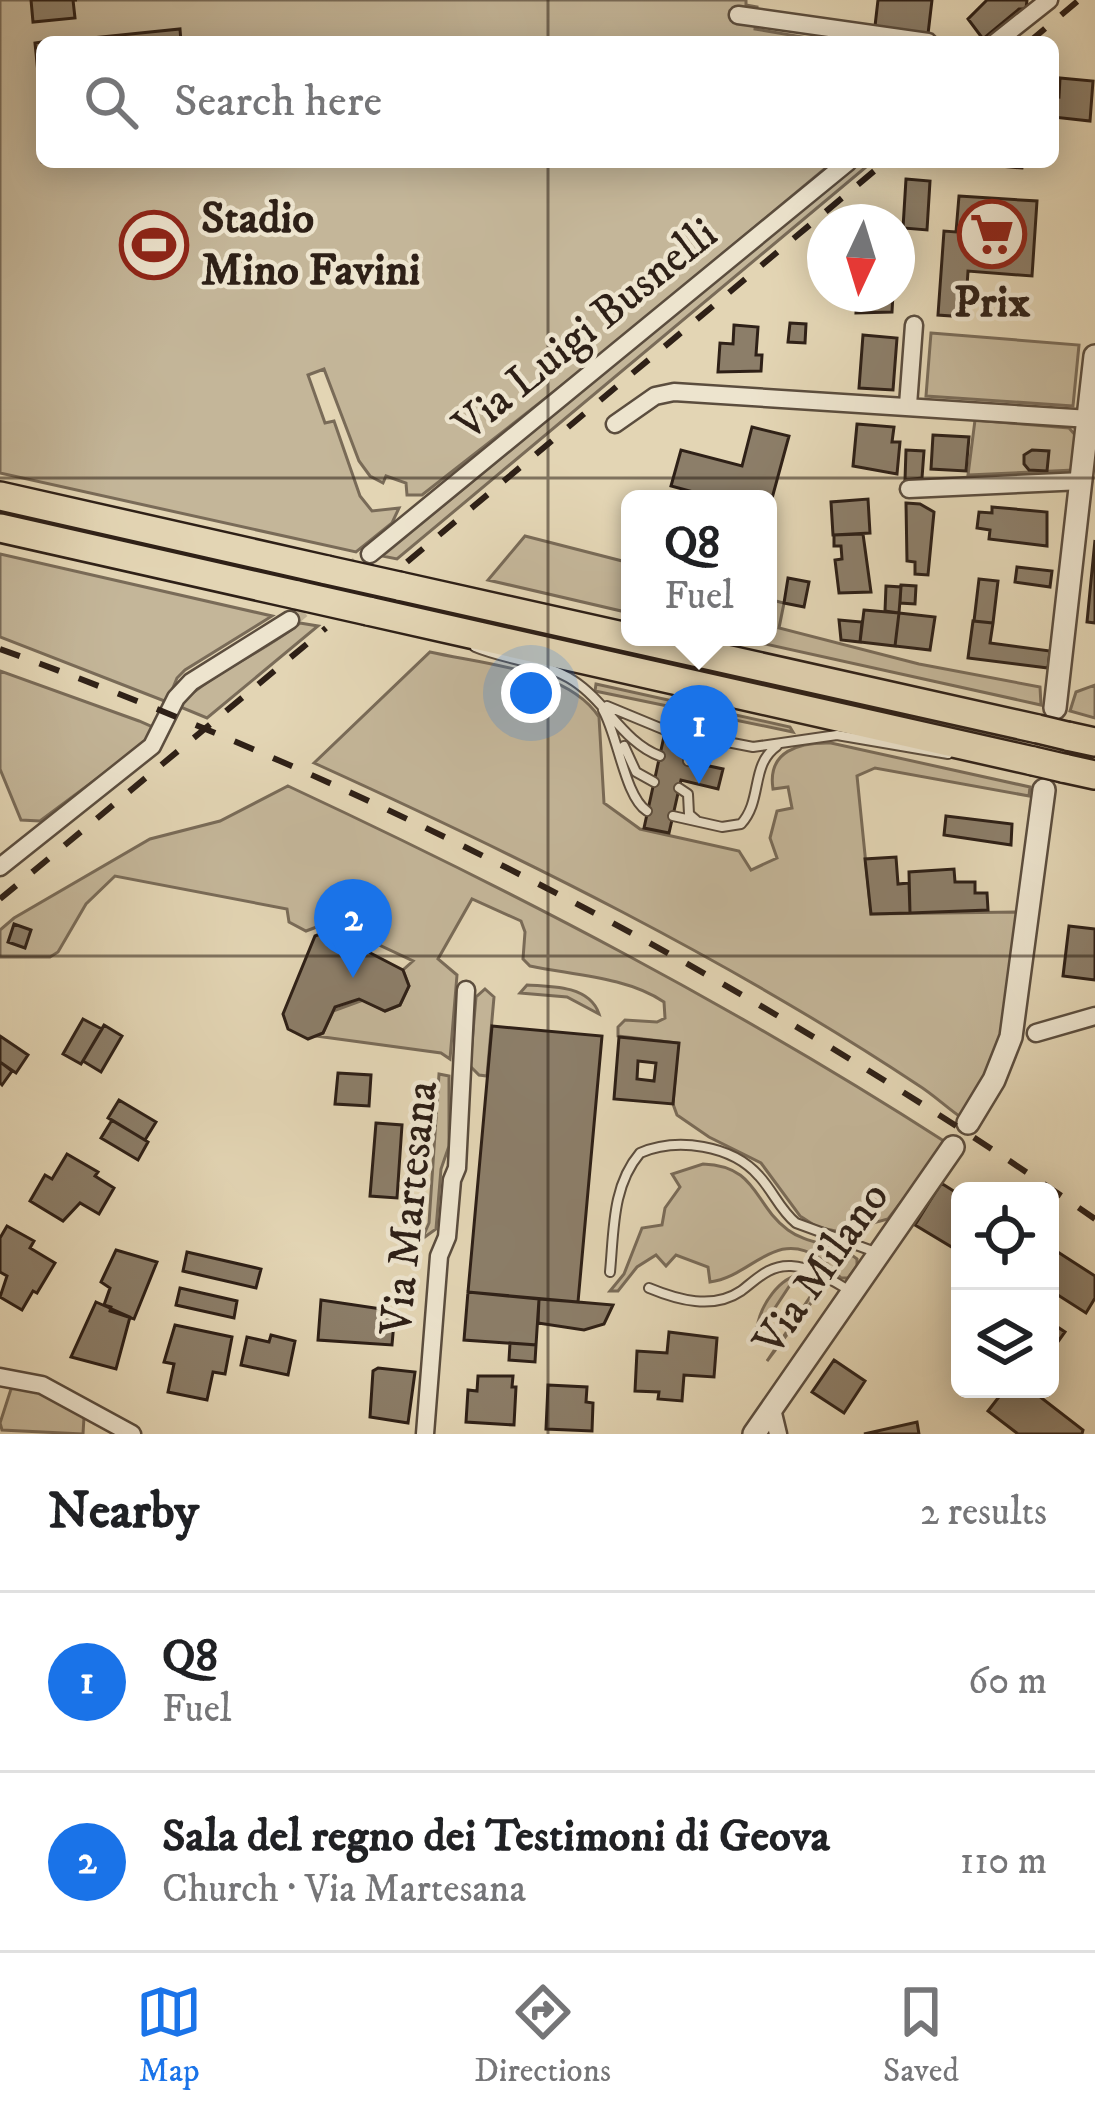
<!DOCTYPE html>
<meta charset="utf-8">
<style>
:root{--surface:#fff;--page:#f6f6f6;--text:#202124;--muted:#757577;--line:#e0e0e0;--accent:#1a73e8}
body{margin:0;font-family:"IM FELL DW Pica",serif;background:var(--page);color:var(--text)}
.controls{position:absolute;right:36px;bottom:36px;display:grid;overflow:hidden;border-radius:18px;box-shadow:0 6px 30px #0003}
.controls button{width:108px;height:108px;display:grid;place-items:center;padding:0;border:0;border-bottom:3px solid var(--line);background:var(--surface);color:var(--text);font:60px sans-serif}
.compass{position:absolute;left:807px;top:204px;width:108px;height:108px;border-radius:50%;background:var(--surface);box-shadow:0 6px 30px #0003;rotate:184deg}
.you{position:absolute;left:531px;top:693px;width:42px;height:42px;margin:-30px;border:9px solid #fff;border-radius:50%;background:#1a73e8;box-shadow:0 0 0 18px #1a73e833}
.badge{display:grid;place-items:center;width:78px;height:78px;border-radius:50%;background:var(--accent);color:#fff;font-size:39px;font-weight:700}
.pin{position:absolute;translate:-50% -99px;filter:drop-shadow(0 3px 6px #0008)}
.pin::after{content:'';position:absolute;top:63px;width:42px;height:36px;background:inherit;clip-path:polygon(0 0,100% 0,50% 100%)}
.popup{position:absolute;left:621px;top:490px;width:156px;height:156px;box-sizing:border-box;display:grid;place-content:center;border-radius:18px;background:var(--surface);filter:drop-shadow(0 3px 9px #0005);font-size:39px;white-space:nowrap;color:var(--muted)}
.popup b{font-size:45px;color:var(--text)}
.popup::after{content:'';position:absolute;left:50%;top:100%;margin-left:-24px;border:24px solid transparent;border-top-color:var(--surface)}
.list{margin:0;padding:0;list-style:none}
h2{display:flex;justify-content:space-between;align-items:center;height:156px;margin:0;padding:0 48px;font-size:51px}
h2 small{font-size:39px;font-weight:400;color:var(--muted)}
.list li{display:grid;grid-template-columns:78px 1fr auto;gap:36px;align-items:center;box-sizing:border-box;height:180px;padding:0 48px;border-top:3px solid var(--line)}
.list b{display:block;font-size:45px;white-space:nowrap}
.list p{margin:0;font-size:39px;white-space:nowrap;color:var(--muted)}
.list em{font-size:39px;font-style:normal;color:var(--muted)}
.icon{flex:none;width:66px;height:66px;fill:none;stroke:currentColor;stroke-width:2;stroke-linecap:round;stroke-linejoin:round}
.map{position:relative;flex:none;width:1095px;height:1434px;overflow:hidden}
.search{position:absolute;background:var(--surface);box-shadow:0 6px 30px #0003;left:36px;right:36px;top:36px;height:132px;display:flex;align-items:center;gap:30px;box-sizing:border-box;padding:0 42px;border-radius:18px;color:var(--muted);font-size:45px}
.sheet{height:516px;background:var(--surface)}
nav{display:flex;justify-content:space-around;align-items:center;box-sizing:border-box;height:168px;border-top:3px solid var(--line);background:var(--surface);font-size:33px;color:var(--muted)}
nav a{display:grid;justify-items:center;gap:6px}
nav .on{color:var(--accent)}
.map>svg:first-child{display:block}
</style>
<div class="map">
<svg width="1095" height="1434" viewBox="0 0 1095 1434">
<rect width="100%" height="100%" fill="#e3d5b4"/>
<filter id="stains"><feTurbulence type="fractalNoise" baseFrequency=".00167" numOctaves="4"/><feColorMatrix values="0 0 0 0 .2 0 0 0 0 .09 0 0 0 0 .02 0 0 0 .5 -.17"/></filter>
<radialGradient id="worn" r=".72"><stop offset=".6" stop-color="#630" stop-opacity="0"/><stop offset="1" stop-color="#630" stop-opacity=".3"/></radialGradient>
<path fill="#c4b699" stroke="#796b58" stroke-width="3" d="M 0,0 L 746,0 L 746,5 L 757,7 L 755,29 L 832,42 L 42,42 L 42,162 L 833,162 L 602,354 L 422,495 L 407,495 L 406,483 L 386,476 L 383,483 L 370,476 L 359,461 L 324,369 L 308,375 L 325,423 L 334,421 L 360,496 L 372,511 L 399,508 L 392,523 L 356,552 L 0,473 Z
M 860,162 L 872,162 L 397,559 L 382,556 Z
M 931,333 L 1079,345 L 1073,406 L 926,396 Z
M 975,420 L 1069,428 L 1077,437 L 1074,470 L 968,475 Z
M 525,536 L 630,563 L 630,613 L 488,580 Z
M 0,554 L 272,616 L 185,670 L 177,678 L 167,702 L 0,637 Z
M 768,599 L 784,603 L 779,628 L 919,664 L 1040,687 L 1041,705 L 734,637 L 768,637 Z
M 300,623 L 318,626 L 207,718 L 178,706 C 214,671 261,654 300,623 Z
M 430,652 C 482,664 568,669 599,717 L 604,803 L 640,829 L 739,851 L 751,870 L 777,858 L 770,838 L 777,811 L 792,808 L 788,787 L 773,789 C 767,751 799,742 831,743 L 1030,787 L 1029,796 L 875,768 L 857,776 L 871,914 L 1016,912 L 1021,917 L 1005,1028 L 993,1067 L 962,1118 C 947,1108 934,1095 918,1085 C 728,959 521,857 314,763 Z
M 0,671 L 139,721 L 157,729 L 150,739 L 40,821 L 21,820 L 0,769 Z
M 596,684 L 790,727 L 793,732 L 595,691 Z
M 1095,685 L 1095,718 L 1070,711 L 1076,692 Z
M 288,786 C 515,892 736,1007 947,1143 L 888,1219 L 840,1232 L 817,1227 L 800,1216 L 761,1163 L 709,1137 L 677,1115 L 673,1104 L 678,1043 L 618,1036 L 618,1027 L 625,1020 L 657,1022 L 665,1018 L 664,1002 C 627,977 573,975 530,966 L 523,959 L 525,932 L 521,921 L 472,899 L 438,959 L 457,975 L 450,1059 L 441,1053 L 316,1036 L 323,1033 L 333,1011 L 363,1000 L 385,1011 L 400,1005 L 409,986 L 403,970 L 413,961 L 330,922 L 306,931 L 289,922 L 287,909 L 115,876 L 86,904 L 58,952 L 50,957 L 0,957 L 0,930 L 14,918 L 150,839 L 220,821 Z
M 527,985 C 552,986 590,986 599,1014 L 567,997 L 520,993 Z
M 485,989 L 494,997 L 487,1076 L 479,1075 L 470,1066 L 476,997 Z
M 439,1074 L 449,1076 L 449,1146 L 441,1169 L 436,1229 L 422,1239 L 429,1223 Z
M 703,1164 C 758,1166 753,1204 788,1230 C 808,1245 837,1243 857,1259 L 857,1266 L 848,1278 L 841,1278 C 833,1271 828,1263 819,1258 C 775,1228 751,1277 710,1282 L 708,1267 L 676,1255 L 666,1266 L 656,1255 L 637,1267 L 618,1291 L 610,1291 L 624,1274 L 642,1228 L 662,1225 L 665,1208 L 680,1187 L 672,1174 Z
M 802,1274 L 814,1280 L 820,1291 L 767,1361 L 816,1288 L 796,1276 L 763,1326 L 757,1328 C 760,1306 779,1277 802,1274 Z
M 27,1386 L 84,1417 L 83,1434 L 2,1430 L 0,1423 L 11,1389 Z"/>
<path fill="#8c7e69" stroke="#2e2017" stroke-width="3" fill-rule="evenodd" d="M 31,0 L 77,0 L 73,0 L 75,18 L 33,22 Z
M 878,0 L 932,0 L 928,34 L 875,26 Z
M 987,0 L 1027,0 L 1026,9 L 1019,9 L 983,39 L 968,19 Z
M 180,29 L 181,42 L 92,42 L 91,38 Z
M 42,42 L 42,73 L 38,73 L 35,43 Z
M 1060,78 L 1093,81 L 1090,121 L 1053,117 L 1053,96 L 1059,97 Z
M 958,162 L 1023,162 L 1022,168 Z
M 906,179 L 930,181 L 927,230 L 903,228 Z
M 959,196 L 1037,201 L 1032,276 L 968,271 L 965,317 L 938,315 L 944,231 L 956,232 Z
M 857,294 L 893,294 L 892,312 L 856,313 Z
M 790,323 L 806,324 L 805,343 L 788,342 Z
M 734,325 L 758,327 L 756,355 L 762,355 L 761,371 L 718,372 L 720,343 L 733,344 Z
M 863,335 L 897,338 L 893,390 L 859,388 Z
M 857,424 L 894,427 L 892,442 L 900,442 L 897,474 L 853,466 Z
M 752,427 L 789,436 L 768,513 L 768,499 L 719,499 L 671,486 L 681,450 L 742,466 Z
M 933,435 L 969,437 L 966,471 L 931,469 Z
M 906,450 L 924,451 L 922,478 L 905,480 Z
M 1032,450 L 1049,451 L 1047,471 L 1029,470 L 1024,464 L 1024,455 Z
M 868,499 L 870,533 L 833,535 L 831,502 Z
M 906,503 L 920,504 L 934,512 L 928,575 L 915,574 L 915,562 L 907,561 Z
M 992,507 L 1047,512 L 1047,546 L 989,539 L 990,530 L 977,528 L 979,512 L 992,513 Z
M 863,534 L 871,592 L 839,593 L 835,560 L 842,559 L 841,546 L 834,546 L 834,535 Z
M 1095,540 L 1095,623 L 1087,622 Z
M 1017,567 L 1052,571 L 1050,587 L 1015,582 Z
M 788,578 L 809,582 L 804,607 L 784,603 Z
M 979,579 L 998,581 L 993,623 L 974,621 Z
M 901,585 L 916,586 L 915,604 L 900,603 Z
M 886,586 L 901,587 L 899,613 L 885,611 Z
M 864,610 L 899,613 L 895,646 L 860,642 Z
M 899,613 L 935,617 L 930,650 L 895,646 Z
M 839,620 L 862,622 L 860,642 L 841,640 Z
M 973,621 L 993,623 L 990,643 L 1050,651 L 1048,668 L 968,658 Z
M 668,718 L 694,724 L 686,761 L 723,769 L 718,789 L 681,780 L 669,833 L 644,828 Z
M 946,816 L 1012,824 L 1011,845 L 944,835 Z
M 896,857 L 898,884 L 909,883 L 910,913 L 871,914 L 865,859 Z
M 954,869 L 955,882 L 975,882 L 975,893 L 987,893 L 988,910 L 910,913 L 909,872 Z
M 14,924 L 31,930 L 25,948 L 8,942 Z
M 1069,926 L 1095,929 L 1095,980 L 1063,976 Z
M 328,931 L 403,970 L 409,986 L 400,1005 L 385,1011 L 359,999 L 335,1007 L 323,1033 L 308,1039 L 288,1029 L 283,1014 L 315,936 Z
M 83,1019 L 102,1029 L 81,1064 L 63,1054 Z
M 104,1025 L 122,1036 L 101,1072 L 83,1061 Z
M 492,1026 L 602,1036 L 578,1302 L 468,1292 Z
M 0,1036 L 28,1055 L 16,1073 L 0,1062 Z
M 619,1037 L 679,1043 L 673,1104 L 614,1099 ZM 638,1061 L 656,1063 L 654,1081 L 637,1079 Z
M 0,1062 L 12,1071 L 2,1085 L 0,1083 Z
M 338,1073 L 371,1075 L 369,1106 L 335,1104 Z
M 119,1100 L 156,1122 L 145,1140 L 108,1118 Z
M 112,1120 L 148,1142 L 138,1160 L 101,1138 Z
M 376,1123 L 402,1125 L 397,1198 L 370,1196 Z
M 67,1154 L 98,1172 L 95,1176 L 114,1188 L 99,1214 L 80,1203 L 63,1221 L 30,1201 L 45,1175 L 52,1179 Z
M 941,1183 L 960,1195 L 954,1208 L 960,1212 L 954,1230 L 960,1234 L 960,1252 L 915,1225 Z
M 7,1226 L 34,1241 L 30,1248 L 55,1263 L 37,1293 L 33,1291 L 22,1310 L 0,1297 L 7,1276 L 0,1272 L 0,1238 Z
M 1050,1247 L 1095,1276 L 1095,1298 L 1086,1313 L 1050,1290 Z
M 116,1250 L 157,1262 L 134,1319 L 110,1311 L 111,1307 L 104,1305 L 110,1288 L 101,1282 Z
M 187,1252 L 261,1269 L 256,1288 L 183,1271 Z
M 180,1288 L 237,1301 L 234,1318 L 176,1305 Z
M 468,1292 L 539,1299 L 536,1345 L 464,1340 Z
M 539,1299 L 578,1302 L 613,1305 L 604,1324 L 584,1330 L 538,1323 Z
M 321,1300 L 395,1311 L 392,1345 L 318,1340 Z
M 96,1302 L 130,1317 L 116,1369 L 71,1357 Z
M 1050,1322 L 1065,1332 L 1052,1350 L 1050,1349 Z
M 175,1325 L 232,1337 L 225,1374 L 213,1372 L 207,1400 L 168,1392 L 174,1364 L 164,1362 Z
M 669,1332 L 717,1338 L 714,1377 L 684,1375 L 682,1401 L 658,1399 L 659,1392 L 635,1391 L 637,1351 L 667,1353 Z
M 271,1335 L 295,1341 L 288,1375 L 241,1365 L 247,1337 L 269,1342 Z
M 510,1343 L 536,1345 L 535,1362 L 509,1360 Z
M 834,1360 L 865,1381 L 844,1413 L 812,1392 Z
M 378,1368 L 415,1372 L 408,1423 L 370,1417 L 373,1371 Z
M 478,1376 L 513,1376 L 512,1387 L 516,1387 L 514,1425 L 466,1422 L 468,1390 L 477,1391 Z
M 548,1385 L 587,1387 L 586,1402 L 593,1403 L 592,1431 L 546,1429 Z
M 1005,1389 L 1030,1389 L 1083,1430 L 1082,1434 L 1018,1434 L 988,1411 Z
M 917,1422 L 919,1434 L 864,1434 Z"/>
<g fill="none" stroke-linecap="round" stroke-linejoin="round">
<path stroke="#bfb195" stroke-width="16" stroke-dasharray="16 8" stroke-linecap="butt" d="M 290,620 L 370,554"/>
<g stroke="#5b4d3e" stroke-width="12">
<path id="service" d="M 475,647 C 506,660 546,662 574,681 C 606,702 624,743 660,756
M 607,706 L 665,730
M 603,710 C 618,736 625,797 647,811
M 691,735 L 753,747 L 837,735 L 948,754
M 624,746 L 636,772 L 654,782
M 688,761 L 717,744
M 679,788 L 688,794 L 689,814 L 696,820
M 673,816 L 722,827 L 741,824 C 763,800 750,765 777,746
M 610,1272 C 614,1230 612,1186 640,1153 C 677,1137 732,1145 759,1176 C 773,1191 780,1210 796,1223 L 878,1253
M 649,1288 C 678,1300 713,1310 741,1291 C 757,1279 769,1265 791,1266 C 813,1267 833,1281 852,1292"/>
</g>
<g stroke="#5b4d3e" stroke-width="21">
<path id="minor" d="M 738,15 L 928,42
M 996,42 L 1049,0
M 908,405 L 914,325
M 615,424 L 655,396 L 674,392 L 1090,419
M 909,489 L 1083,481
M 370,554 L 848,162
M 0,867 L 152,746 L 176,698 L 191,682 L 290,620
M 1036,1033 L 1095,1016
M 0,1377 L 42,1385 L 132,1434
M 772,1409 L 778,1434
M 425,1434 L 439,1256 L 447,1237 L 452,1180 L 457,1168 L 466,990"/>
</g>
<g stroke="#5b4d3e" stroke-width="26">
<path id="tertiary" d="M 1055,708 L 1095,356
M 968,1123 L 994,1080 L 1011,1037 L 1044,790
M 754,1434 L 953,1147"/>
</g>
<g stroke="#2e2017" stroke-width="32">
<path id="trunk" d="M 0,496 L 327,570
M 0,528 L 297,595
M 399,586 L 1038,729
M 368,611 L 1033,761
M 1067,736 L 1095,742
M 1063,768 L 1095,775"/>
</g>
<use href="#service" stroke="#ede4ce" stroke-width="8"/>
<use href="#minor" stroke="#ede4ce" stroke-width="16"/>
<use href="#tertiary" stroke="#ede4ce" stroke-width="21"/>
<use href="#trunk" stroke="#e3d5b4" stroke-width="27"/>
<path stroke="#2e2017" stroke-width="6" stroke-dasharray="21 21" stroke-linecap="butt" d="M 1029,42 L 1079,0
M 407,562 L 885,162
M 0,649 C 390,790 755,983 1095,1219
M 0,899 L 326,628"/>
<g stroke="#2e2017" stroke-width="32" stroke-linecap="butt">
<path id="trunk-bridge" d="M 327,570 L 399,586
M 297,595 L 368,611
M 1038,729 L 1067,736
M 1033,761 L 1063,768"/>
</g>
<use href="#trunk-bridge" stroke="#e3d5b4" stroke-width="27"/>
</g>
<path fill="none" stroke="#2e2017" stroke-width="3" stroke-opacity="0.55" d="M 548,0 L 548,42M 548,162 L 548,1434M 0,478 L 1095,478M 0,956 L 1095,956"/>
<defs>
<g id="supermarket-ring" transform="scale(3.45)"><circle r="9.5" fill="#ede4ce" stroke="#8f2418" stroke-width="1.5"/><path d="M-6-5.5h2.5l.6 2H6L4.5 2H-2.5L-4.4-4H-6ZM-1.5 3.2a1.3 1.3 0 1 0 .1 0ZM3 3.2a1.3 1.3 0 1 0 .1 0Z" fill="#8f2418"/></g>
<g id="stadium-ring" transform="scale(3.45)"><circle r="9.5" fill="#ede4ce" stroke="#8f2418" stroke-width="1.5"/><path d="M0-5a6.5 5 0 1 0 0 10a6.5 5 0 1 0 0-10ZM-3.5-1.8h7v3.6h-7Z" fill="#8f2418"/></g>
</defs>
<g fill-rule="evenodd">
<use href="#supermarket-ring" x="992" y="234"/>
<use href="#stadium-ring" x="154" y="245"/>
</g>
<g text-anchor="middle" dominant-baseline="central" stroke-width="9" stroke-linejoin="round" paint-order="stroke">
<g font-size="45" font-weight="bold" fill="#2e2017" stroke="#ede4ce" text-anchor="start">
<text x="201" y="219">Stadio<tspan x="201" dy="52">Mino Favini</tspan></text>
<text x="992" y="303" text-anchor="middle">Prix</text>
</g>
<g font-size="45" fill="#2e2017" stroke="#ede4ce">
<text transform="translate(586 330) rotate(-39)">Via Luigi Busnelli</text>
<text transform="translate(410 1208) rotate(-84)">Via Martesana</text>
<text transform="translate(822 1269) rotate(-55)">Via Milano</text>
</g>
</g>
<rect width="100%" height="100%" filter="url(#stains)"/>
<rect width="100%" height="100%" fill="url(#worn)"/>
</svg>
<div class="controls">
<button><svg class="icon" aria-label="locate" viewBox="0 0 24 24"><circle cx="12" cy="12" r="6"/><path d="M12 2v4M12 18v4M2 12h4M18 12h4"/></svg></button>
<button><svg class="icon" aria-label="layers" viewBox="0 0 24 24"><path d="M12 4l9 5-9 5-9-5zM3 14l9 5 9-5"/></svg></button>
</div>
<svg class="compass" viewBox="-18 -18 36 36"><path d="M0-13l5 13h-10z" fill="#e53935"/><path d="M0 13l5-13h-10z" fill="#757577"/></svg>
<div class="you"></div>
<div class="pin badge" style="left:699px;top:784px">1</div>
<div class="popup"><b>Q8</b>Fuel</div>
<div class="pin badge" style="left:353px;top:978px">2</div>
<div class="search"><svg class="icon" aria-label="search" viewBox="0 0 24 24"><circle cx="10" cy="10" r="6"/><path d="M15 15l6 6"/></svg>Search here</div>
</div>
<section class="sheet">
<h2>Nearby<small>2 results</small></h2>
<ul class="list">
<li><span class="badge">1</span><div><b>Q8</b><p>Fuel</p></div><em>60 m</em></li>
<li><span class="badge">2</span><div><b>Sala del regno dei Testimoni di Geova</b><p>Church · Via Martesana</p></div><em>110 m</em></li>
</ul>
</section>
<nav>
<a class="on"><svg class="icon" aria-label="map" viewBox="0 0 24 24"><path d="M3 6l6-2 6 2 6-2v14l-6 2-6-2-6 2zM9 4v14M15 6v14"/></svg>Map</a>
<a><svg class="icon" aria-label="directions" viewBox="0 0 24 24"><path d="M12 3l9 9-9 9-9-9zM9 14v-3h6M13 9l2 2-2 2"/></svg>Directions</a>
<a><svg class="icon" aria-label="saved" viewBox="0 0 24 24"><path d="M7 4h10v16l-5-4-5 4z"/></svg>Saved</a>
</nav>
